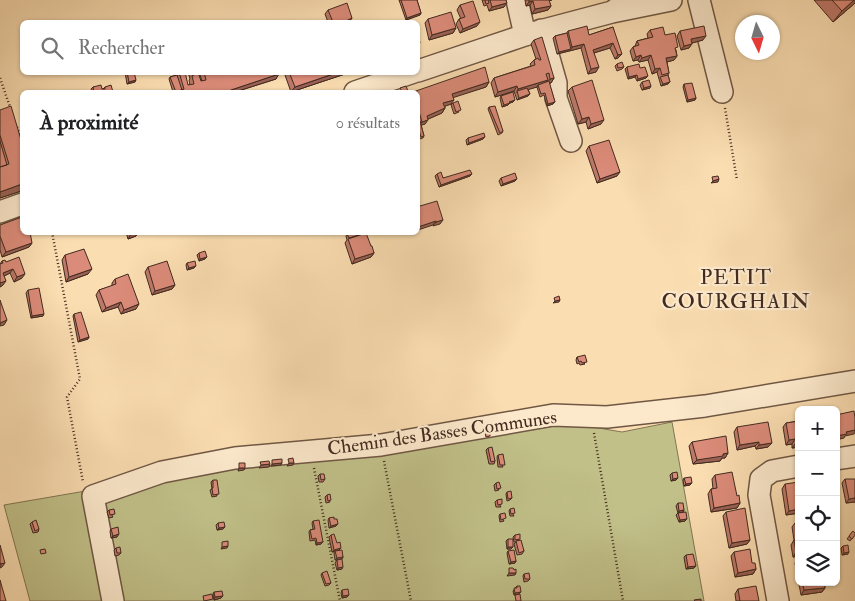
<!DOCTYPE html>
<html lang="fr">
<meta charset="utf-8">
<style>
:root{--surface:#fff;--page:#f6f6f6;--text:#202124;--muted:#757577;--line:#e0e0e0}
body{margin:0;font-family:"IM FELL Double Pica",serif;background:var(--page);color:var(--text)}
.controls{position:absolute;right:15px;bottom:15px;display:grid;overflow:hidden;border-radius:8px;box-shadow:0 1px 4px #0004}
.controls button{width:45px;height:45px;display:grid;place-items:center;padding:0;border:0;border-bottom:1px solid var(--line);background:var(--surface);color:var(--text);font:25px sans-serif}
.compass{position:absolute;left:735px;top:15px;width:45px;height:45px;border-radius:50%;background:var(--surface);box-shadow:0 1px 4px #0004;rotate:175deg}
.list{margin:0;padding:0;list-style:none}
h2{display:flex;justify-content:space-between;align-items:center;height:65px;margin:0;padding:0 20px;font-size:21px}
h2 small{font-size:16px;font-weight:400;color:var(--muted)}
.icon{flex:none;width:28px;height:28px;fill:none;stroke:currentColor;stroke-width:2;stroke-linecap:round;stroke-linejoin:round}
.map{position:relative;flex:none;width:855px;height:601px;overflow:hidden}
.search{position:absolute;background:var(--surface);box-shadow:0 1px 4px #0004;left:20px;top:20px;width:400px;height:55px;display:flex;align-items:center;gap:12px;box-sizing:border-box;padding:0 18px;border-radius:8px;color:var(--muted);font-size:19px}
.panel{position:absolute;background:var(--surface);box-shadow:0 1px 4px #0004;left:20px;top:90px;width:400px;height:145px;border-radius:8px}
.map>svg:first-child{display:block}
</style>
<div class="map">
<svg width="855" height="601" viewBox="0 0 855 601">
<rect width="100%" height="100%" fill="#faddb1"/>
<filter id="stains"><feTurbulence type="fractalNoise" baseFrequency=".004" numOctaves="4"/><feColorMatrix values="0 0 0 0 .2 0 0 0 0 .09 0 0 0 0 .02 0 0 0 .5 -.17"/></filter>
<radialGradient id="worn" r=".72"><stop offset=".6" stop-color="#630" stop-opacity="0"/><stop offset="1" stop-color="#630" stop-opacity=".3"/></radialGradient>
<path fill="#c1c089" stroke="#827554" d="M 552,420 L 622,432 L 672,422 L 704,601 L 30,601 L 4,505 L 208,470 Z"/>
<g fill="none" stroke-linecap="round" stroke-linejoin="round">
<g stroke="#705744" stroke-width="24">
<path id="minor" d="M 517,0 L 525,35
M 699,0 L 722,92
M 612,12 L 671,0
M 541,30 L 556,83 L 556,98 L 571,141
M 418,71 L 525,35 L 612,12 L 622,5 L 625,0
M 355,92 L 414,72
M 0,212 L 22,204
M 836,459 L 855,456
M 113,601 L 93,496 L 162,472 L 235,458 L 381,445 L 553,415 L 607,417 L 705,406 L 855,381
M 778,601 L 759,495 L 761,479 L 772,471 L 799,466"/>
</g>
<path stroke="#422a1f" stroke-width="2.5" stroke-dasharray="1 2.5" stroke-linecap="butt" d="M 0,78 L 11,110
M 725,108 L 737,180
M 17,127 L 22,141
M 52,232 L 80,379 L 67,397 L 83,482
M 594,433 L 623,601
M 384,461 L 411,601
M 314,468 L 340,601"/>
<use href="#minor" stroke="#fce9cc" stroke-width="21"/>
</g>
<path fill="#bc7868" stroke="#422a1f" d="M 399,0 L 417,0 L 421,13 L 420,15 L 406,20 Z
M 482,0 L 506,0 L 504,7 L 489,11 L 487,5 L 484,6 Z
M 525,0 L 552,0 L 549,1 L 551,6 L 548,10 L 532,14 L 530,5 L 526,6 Z
M 814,0 L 855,0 L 855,3 L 833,22 Z
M 460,5 L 477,26 L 460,33 L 456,24 L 459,19 L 461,19 L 457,10 Z
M 328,10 L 352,18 L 349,22 L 328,22 L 325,14 Z
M 428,19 L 456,28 L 453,33 L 429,40 L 425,23 Z
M 613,27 L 618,58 L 615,59 L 610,48 L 594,53 L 596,72 L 588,74 L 581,48 L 557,54 L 553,38 L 555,36 L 567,33 L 568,31 L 589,35 Z
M 650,30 L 665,35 L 676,50 L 677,56 L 674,60 L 667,62 L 669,73 L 668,75 L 670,82 L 668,84 L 661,86 L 657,72 L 652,74 L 648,60 L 639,62 L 638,60 L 633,61 L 630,51 L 633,47 L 635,46 L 637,41 L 648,38 L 647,34 Z
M 680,31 L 703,40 L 692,43 L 689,48 L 681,50 L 677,36 Z
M 534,40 L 554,78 L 551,83 L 549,83 L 555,102 L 553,104 L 547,106 L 544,95 L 540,97 L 537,87 L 528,89 L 530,94 L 528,96 L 517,100 L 514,91 L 495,97 L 491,83 L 494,78 L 531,66 L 530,64 L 534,60 L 536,59 L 531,44 Z
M 617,64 L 624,67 L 622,69 L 617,71 L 615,66 Z
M 627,67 L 640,68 L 648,76 L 646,78 L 637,81 L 635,77 L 628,79 L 625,69 Z
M 125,72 L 134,72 L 135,82 L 127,84 Z
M 188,72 L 198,72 L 201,81 L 202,81 L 199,72 L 278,72 L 276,79 L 235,92 L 173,92 L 169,79 L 170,77 L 177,75 L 178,73 L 188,85 L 190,85 L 189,80 L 190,79 Z
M 287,72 L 346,72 L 345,74 L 291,92 L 285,75 Z
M 489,82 L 486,87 L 453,97 L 451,104 L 445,106 L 445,108 L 442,113 L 428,119 L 425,124 L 421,125 L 424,136 L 423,138 L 419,139 L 418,134 L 418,92 Z
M 642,82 L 650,88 L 642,90 L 640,85 Z
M 684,84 L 696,98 L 695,100 L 687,102 L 683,87 Z
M 93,87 L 102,89 L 103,89 L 105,87 L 113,92 L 92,92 L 91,89 Z
M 572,87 L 601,124 L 588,129 L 586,122 L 578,124 L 568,91 Z
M 501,96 L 515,100 L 513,102 L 510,103 L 508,105 L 502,107 L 500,98 Z
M 453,103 L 459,112 L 454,114 L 451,105 Z
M 489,107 L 503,131 L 502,133 L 498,135 L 488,109 Z
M 0,110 L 22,143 L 22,189 L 21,191 L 0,198 Z
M 485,137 L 483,139 L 467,145 L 466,140 L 468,138 Z
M 589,146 L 617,176 L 597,183 L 586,151 Z
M 437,174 L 443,178 L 472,174 L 470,176 L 439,187 L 435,176 Z
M 501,178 L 515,181 L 501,186 L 499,181 Z
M 0,225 L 32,243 L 29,247 L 2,257 L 0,250 Z
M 126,232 L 138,232 L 136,236 L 128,239 Z
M 347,234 L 362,234 L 371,246 L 374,253 L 371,257 L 352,264 L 345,243 L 347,240 L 346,236 Z
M 199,253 L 205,259 L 199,261 L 197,255 Z
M 65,255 L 88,274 L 66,282 L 62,260 Z
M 2,261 L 6,262 L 22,278 L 14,282 L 10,273 L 4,276 L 3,285 L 0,287 L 0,264 Z
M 187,263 L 196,266 L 194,268 L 187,270 L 186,265 Z
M 148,267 L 175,285 L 172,289 L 152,295 L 145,272 Z
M 115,279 L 136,309 L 121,314 L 118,307 L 102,312 L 96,295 L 99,290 L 112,286 L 112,283 Z
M 28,290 L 43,316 L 31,318 L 26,293 Z
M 74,314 L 89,337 L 88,339 L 78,342 L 73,316 Z
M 577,357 L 585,364 L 580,365 L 579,363 L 577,364 L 576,360 Z
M 799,421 L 799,447 L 792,448 L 792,444 L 786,445 L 783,427 L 786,423 Z
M 737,427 L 772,443 L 768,447 L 756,449 L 755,446 L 737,450 L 734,432 Z
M 692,442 L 728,453 L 725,458 L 722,458 L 720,461 L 693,464 L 689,446 Z
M 488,448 L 495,461 L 494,464 L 489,464 L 486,450 Z
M 498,455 L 503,467 L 498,467 L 497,457 Z
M 672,473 L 678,478 L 676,480 L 671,481 L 670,475 Z
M 320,474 L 325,479 L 323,482 L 319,482 L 318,476 Z
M 715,475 L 737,496 L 740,503 L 737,508 L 711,512 L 708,494 L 711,489 L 713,489 L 712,479 Z
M 684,478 L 690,485 L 684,486 L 683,480 Z
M 845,479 L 855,502 L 846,503 L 842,483 Z
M 213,480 L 217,496 L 212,497 L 210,490 L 212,489 L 211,482 Z
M 496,483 L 499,490 L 495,491 L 494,485 Z
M 785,484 L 799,513 L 786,515 L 782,489 Z
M 507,492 L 512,498 L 510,500 L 507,501 L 506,494 Z
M 327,495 L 330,502 L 326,503 L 325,497 Z
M 497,500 L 501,507 L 496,507 L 495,502 Z
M 678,503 L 684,510 L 683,512 L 678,513 L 676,506 Z
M 510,509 L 514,516 L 510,516 L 509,511 Z
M 109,510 L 113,517 L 109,518 L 107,512 Z
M 726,512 L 750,540 L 747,544 L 729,548 L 723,516 Z
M 678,513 L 685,521 L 679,522 L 676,515 Z
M 500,514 L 504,521 L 500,522 L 499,516 Z
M 329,518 L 334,519 L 336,526 L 329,528 L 328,520 Z
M 313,521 L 323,542 L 321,544 L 316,545 L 315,540 L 310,541 L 309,532 L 310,530 L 313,529 L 312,523 Z
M 32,522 L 39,529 L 38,532 L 33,533 L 30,524 Z
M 799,522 L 799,556 L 793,557 L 791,545 L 794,540 L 792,527 L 795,523 Z
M 218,523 L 225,527 L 223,529 L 217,530 L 216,525 Z
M 111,529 L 117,537 L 111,538 L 110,531 Z
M 853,531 L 855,535 L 850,541 L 847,539 Z
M 331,535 L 343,557 L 342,559 L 335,560 L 334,553 L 335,551 L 339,551 L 332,552 L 329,537 Z
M 515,535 L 519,540 L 524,551 L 522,554 L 517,555 L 514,544 L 516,542 L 514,542 L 513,537 Z
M 508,539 L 513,547 L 511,549 L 507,549 L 506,541 Z
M 843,546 L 848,554 L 842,555 L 841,548 Z
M 116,548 L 121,553 L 119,555 L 115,556 L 114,550 Z
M 508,551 L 516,561 L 515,563 L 509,564 L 507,553 Z
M 734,552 L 752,563 L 756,569 L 753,574 L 735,577 L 731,556 Z
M 686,555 L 694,568 L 686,569 L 684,557 Z
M 798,559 L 799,559 L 799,582 L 824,582 L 825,588 L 822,592 L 801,595 L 795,563 Z
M 337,560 L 342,569 L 337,570 L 335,563 Z
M 322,573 L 331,583 L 329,585 L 325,586 L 321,575 Z
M 524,574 L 530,579 L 528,581 L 524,582 L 523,576 Z
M 517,586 L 519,594 L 514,595 L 513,591 Z
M 738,589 L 759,601 L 736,601 L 735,594 Z
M 342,590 L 349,595 L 347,597 L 342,598 L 341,593 Z
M 214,592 L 221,598 L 214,600 L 213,594 Z"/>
<path fill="#996155" stroke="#422a1f" d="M 854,0 L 855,0 L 855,3 L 833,22 L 842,11 Z
M 533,1 L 530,5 L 526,6 L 529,2 Z
M 507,3 L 504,7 L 489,11 L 492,7 Z
M 551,6 L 548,10 L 532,14 L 535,9 Z
M 421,13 L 420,15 L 406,20 L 407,18 Z
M 352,18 L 349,22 L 344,22 Z
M 480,22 L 477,26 L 460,33 L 463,29 Z
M 456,28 L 453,33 L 429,40 L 432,35 Z
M 706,36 L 703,40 L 688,44 L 691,39 Z
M 613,43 L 610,48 L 590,54 L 593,50 Z
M 584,44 L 581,48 L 557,54 L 559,52 L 571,49 L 572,47 Z
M 692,44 L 689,48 L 681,50 L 684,46 Z
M 622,54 L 618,58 L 615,59 L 618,55 Z
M 641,55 L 638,60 L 633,61 L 636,57 Z
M 651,55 L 648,60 L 639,62 L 642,58 Z
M 677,56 L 674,60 L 663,63 L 666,58 Z
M 599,67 L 596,72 L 588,74 L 591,69 Z
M 660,68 L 657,72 L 652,74 L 655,69 Z
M 339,72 L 346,72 L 345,74 L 291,92 L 295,87 Z
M 279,74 L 276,79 L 235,92 L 225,92 Z
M 637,75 L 635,77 L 628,79 L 629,77 Z
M 648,76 L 646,78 L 637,81 L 638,79 Z
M 554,78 L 551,83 L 547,84 L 550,79 Z
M 136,80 L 135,82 L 127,84 L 129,82 Z
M 548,80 L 545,84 L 538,85 L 537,87 L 517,93 L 517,91 L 518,89 Z
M 489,82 L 486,87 L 449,99 L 452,94 Z
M 670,82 L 668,84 L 661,86 L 663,84 Z
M 517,86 L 514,91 L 495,97 L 498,92 Z
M 651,86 L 650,88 L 642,90 L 644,88 Z
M 530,94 L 528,96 L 517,100 L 519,98 Z
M 696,98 L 695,100 L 687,102 L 688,100 Z
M 454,100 L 451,104 L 440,108 L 443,103 Z
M 515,100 L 513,102 L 510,103 L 508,105 L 502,107 L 504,105 L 509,102 Z
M 555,102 L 553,104 L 547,106 L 548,104 Z
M 445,108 L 442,113 L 424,121 L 427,116 Z
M 589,117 L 586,122 L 578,124 L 582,119 Z
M 428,120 L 425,124 L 419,126 L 422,122 Z
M 604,120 L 601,124 L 588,129 L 591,124 Z
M 485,137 L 483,139 L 467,145 L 469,143 Z
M 620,172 L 617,176 L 597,183 L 600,179 Z
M 472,174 L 470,176 L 439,187 L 441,185 Z
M 517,179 L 515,181 L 501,186 L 503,184 Z
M 719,179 L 718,182 L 711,183 L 713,181 Z
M 22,184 L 22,189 L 21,191 L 0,198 L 0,192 Z
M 443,220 L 440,224 L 433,226 L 436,222 Z
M 436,221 L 433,225 L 418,230 L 418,227 Z
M 135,232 L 138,232 L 136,236 L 128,239 L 131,234 Z
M 32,243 L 29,247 L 2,257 L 6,252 Z
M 374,253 L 371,257 L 352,264 L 355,259 Z
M 207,257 L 205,259 L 199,261 L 200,259 Z
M 196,266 L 194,268 L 187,270 L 189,268 Z
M 13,269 L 10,273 L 0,278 L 3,273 Z
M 92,269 L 88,274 L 66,282 L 69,277 Z
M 25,274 L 22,278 L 14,282 L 17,277 Z
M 6,281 L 3,285 L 0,287 L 0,283 Z
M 175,285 L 172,289 L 152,295 L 155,291 Z
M 560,300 L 559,302 L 553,303 L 555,301 Z
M 121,302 L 118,307 L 102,312 L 106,308 Z
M 139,304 L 136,309 L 121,314 L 124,310 Z
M 44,314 L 43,316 L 31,318 L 32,316 Z
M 7,320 L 4,325 L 0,326 L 0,323 Z
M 89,337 L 88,339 L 78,342 L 80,340 Z
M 855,430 L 855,432 L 854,434 L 845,436 L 844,438 L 836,440 L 836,436 L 846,432 Z
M 795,439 L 792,444 L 786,445 L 789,440 Z
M 759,442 L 755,446 L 737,450 L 740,445 Z
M 772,443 L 768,447 L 756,449 L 759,445 Z
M 796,443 L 799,443 L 799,447 L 792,448 Z
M 728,453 L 725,458 L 722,458 L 720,461 L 693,464 L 697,460 Z
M 282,463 L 281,465 L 271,466 L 272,464 Z
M 289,463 L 294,463 L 293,465 L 287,466 Z
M 270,464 L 269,467 L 259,468 L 261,465 Z
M 239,468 L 245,468 L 244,470 L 238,471 Z
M 678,478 L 676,480 L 671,481 L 673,479 Z
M 692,483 L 690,485 L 684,486 L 686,484 Z
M 855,498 L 855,502 L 846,503 L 849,499 Z
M 740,503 L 737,508 L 711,512 L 714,508 Z
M 799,509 L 799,513 L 786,515 L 789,511 Z
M 684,510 L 683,512 L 678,513 L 679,511 Z
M 687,519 L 685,521 L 679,522 L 680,520 Z
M 338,524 L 336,526 L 329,528 L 331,526 Z
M 225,527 L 223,529 L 217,530 L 219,528 Z
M 119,534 L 117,537 L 111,538 L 113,536 Z
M 750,540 L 747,544 L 729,548 L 732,543 Z
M 323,542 L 321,544 L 316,545 L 317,543 Z
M 228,546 L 227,548 L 221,549 L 222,547 Z
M 508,547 L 513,547 L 511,549 L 507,549 Z
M 341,548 L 339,550 L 332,552 L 334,550 Z
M 796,552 L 799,552 L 799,556 L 793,557 Z
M 849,552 L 848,554 L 842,555 L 844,553 Z
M 343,557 L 342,559 L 335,560 L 337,558 Z
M 516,561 L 515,563 L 509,564 L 511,562 Z
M 5,563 L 2,567 L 0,568 L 0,564 Z
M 696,566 L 694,568 L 686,569 L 688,567 Z
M 343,567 L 342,569 L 337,570 L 338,568 Z
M 756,569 L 753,574 L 735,577 L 738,573 Z
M 509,573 L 516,573 L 515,575 L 507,576 Z
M 825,588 L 822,592 L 801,595 L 804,590 Z
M 521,592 L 519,594 L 514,595 L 515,593 Z
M 349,595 L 347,597 L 342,598 L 343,596 Z
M 223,596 L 221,598 L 214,600 L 215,597 Z"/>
<path fill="#db8b79" stroke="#422a1f" d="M 401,0 L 417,0 L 421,13 L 407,18 Z
M 485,0 L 488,0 L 489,3 L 486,4 Z
M 490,0 L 506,0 L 507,3 L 492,7 Z
M 529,0 L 549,0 L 551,6 L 535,9 L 533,1 L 529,2 Z
M 832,0 L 854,0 L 842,11 Z
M 473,1 L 480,22 L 463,29 L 459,19 L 465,17 L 460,5 Z
M 347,3 L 352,18 L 344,22 L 333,22 L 328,10 Z
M 451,12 L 456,28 L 432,35 L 428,19 Z
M 587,26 L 589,35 L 613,27 L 622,54 L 618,55 L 613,43 L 593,50 L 599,67 L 591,69 L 584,44 L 572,47 L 568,31 Z
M 704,26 L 706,36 L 691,39 L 692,44 L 684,46 L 680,31 Z
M 663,27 L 665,35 L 675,33 L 678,47 L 675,48 L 677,56 L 666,58 L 669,73 L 662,75 L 660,68 L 655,69 L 651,55 L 642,58 L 641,55 L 636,57 L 633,47 L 639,45 L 637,41 L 653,37 L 650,30 Z
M 567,33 L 571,49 L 559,52 L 555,36 Z
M 418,34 L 420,43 L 418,44 Z
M 542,37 L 554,78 L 550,79 L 549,73 L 546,74 L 548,80 L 518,89 L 517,86 L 498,92 L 494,78 L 535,65 L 534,60 L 538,58 L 539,60 L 541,60 L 534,40 Z
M 622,62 L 624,67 L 618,68 L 617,64 Z
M 639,64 L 640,68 L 645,67 L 648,76 L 638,79 L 637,75 L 629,77 L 627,67 Z
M 485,67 L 489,82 L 452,94 L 454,100 L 443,103 L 445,108 L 427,116 L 428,120 L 422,122 L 418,108 L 418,92 L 413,92 Z
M 127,72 L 134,72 L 136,80 L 129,82 Z
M 179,72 L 185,72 L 188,85 L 194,84 L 192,76 L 194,75 L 193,72 L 198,72 L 201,81 L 206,80 L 204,72 L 278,72 L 279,74 L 225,92 L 178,92 L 178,91 L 184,89 Z
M 289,72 L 339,72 L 295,87 Z
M 177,75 L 182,90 L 176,92 L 170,77 Z
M 668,75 L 670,82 L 663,84 L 660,77 Z
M 592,80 L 604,120 L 591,124 L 589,117 L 582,119 L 572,87 Z
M 649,80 L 651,86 L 644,88 L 642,82 Z
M 549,81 L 555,102 L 548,104 L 545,93 L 541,94 L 538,85 Z
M 692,83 L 696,98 L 688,100 L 684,84 Z
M 101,85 L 102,89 L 105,89 L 105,87 L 111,85 L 113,92 L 94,92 L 93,87 Z
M 406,86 L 408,91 L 402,92 L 400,88 Z
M 527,88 L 530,94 L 519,98 L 517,91 Z
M 513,92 L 515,100 L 509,102 L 510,103 L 504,105 L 501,96 Z
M 458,101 L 461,110 L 456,112 L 453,103 Z
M 11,106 L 22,143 L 22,184 L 0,192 L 0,167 L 9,164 L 0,135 L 0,110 Z
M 495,106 L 503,131 L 500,133 L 489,107 Z
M 420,121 L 424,136 L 421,137 L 418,127 L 418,122 Z
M 484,133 L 485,137 L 469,143 L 468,138 Z
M 609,140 L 620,172 L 600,179 L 589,146 Z
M 0,141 L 7,165 L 0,167 Z
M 470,170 L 472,174 L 441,185 L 437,174 L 441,172 L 443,178 Z
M 515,173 L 517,179 L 503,184 L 501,178 Z
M 718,176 L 719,179 L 713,181 L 712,177 Z
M 418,200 L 420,206 L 437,201 L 443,220 L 436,222 L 436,221 L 418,227 Z
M 22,217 L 22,232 L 30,232 L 32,243 L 6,252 L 0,236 L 0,225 Z
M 352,232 L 361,232 L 362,234 L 349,238 L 347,234 Z
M 366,233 L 371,246 L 372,246 L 374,253 L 355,259 L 348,239 Z
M 84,249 L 92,269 L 69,277 L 65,255 Z
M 205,251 L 207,257 L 200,259 L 199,253 Z
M 19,257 L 25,274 L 17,277 L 13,269 L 3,273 L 6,281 L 0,283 L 0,264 L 3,263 L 2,261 L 5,260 L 6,262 Z
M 167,261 L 175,285 L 155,291 L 148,267 Z
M 195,261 L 196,266 L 189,268 L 187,263 Z
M 128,274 L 139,304 L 124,310 L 121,302 L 106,308 L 99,290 L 116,284 L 115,279 Z
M 39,288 L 44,314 L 32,316 L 28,290 Z
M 559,296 L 560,300 L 555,301 L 554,298 Z
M 0,300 L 7,320 L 0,323 Z
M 81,312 L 89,337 L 80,340 L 74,314 Z
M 585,355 L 587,362 L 582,363 L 581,361 L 579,362 L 577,357 Z
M 854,411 L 855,418 L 855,430 L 846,432 L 847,434 L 836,436 L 836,415 Z
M 799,421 L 799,443 L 796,443 L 795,439 L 789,440 L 786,423 Z
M 768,422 L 772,443 L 759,445 L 759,442 L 740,445 L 737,427 Z
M 485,433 L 490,433 L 490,436 L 486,437 Z
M 726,436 L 728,453 L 723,454 L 723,456 L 697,460 L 692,442 Z
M 492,447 L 495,461 L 491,462 L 488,448 Z
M 503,454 L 505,465 L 500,465 L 498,455 Z
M 293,458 L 294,463 L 289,463 L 288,459 Z
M 282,459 L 282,463 L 272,464 L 272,460 Z
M 269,461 L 270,464 L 261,465 L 260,462 Z
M 239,463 L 245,463 L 245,468 L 239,468 Z
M 677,472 L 678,478 L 673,479 L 672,473 Z
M 732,472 L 737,496 L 739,495 L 740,503 L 714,508 L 711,489 L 717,488 L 715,475 Z
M 320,474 L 324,474 L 325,479 L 321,480 Z
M 691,477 L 692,483 L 686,484 L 684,478 Z
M 845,479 L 855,479 L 855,498 L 849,499 Z
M 213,480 L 217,480 L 219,494 L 213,495 L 212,488 L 213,488 Z
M 499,482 L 501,488 L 497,489 L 496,483 Z
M 799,482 L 799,509 L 789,511 L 785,484 Z
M 511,491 L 512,498 L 508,499 L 507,492 Z
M 330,494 L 331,500 L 328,501 L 327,495 Z
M 502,499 L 502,504 L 498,505 L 497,500 Z
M 678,503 L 683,503 L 684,510 L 679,511 Z
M 836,503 L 838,503 L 839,508 L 836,508 Z
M 514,508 L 515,513 L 511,514 L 510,509 Z
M 745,508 L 750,540 L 732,543 L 726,512 Z
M 114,509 L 115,514 L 110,515 L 109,510 Z
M 686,512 L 687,519 L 680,520 L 678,513 Z
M 505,513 L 506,518 L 501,520 L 500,514 Z
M 334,517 L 334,519 L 337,519 L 338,524 L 331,526 L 329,518 Z
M 36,520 L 39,529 L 35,531 L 32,522 Z
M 319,520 L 323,542 L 317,543 L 316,538 L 312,539 L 310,530 L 315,529 L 313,521 Z
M 224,522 L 225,527 L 219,528 L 218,523 Z
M 799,522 L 799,552 L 796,552 L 794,540 L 798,539 L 795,523 Z
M 118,527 L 119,534 L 113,536 L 111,529 Z
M 853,531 L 855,533 L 855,535 L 852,539 L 849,536 Z
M 334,534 L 337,543 L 340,542 L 341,548 L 334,550 L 331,535 Z
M 520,534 L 520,539 L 515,540 L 515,535 Z
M 508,539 L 513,539 L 513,547 L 508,547 Z
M 521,540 L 524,551 L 519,553 L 516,541 Z
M 228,541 L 228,546 L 222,547 L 222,542 Z
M 0,545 L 5,563 L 0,564 Z
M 848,545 L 849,552 L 844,553 L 843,546 Z
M 120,547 L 121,553 L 117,553 L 116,548 Z
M 45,549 L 46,553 L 41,554 L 40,550 Z
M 750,549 L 752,563 L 755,563 L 756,569 L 738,573 L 734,552 Z
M 342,550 L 343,557 L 337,558 L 335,551 Z
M 514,550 L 516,561 L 511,562 L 508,551 Z
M 693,554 L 696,566 L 688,567 L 686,555 Z
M 342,559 L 343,567 L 338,568 L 337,560 Z
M 509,568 L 513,568 L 514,570 L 516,569 L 516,573 L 509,573 Z
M 327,571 L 331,583 L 326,584 L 322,573 Z
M 529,573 L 530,579 L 525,579 L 524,574 Z
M 0,580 L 6,601 L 0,601 Z
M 802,582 L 824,582 L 825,588 L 804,590 Z
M 517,586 L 520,586 L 521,592 L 515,593 L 514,588 L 517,588 Z
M 756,586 L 759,601 L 740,601 L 738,589 Z
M 348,589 L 349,595 L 343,596 L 342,590 Z
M 222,591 L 223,596 L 215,597 L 214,592 Z
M 212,594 L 213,599 L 204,601 L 203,596 Z
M 520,594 L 521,601 L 516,601 L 515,595 Z
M 701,599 L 701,601 L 695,601 L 694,600 Z"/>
<g text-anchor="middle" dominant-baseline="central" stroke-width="4.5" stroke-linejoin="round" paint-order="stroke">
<g font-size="19" fill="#422a1f" stroke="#fce9cc">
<text transform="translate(442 433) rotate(-8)">Chemin des Basses Communes</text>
</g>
<g font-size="21" letter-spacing="1" fill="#422a1f" stroke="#fce9cc">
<text x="736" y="277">PETIT<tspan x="736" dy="24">COURGHAIN</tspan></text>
</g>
</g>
<rect width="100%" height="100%" filter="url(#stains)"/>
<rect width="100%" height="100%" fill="url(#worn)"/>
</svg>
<div class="controls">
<button>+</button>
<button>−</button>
<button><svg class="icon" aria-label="locate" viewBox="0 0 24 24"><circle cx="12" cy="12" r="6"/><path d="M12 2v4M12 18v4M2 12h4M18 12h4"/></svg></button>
<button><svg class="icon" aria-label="layers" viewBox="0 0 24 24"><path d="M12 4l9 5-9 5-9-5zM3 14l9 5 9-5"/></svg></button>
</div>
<svg class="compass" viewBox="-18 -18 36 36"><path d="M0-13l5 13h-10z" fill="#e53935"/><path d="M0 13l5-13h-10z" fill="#757577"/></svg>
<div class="search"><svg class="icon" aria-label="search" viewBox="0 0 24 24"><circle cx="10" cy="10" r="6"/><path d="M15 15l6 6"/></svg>Rechercher</div>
<section class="panel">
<h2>À proximité<small>0 résultats</small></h2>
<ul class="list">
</ul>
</section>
</div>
